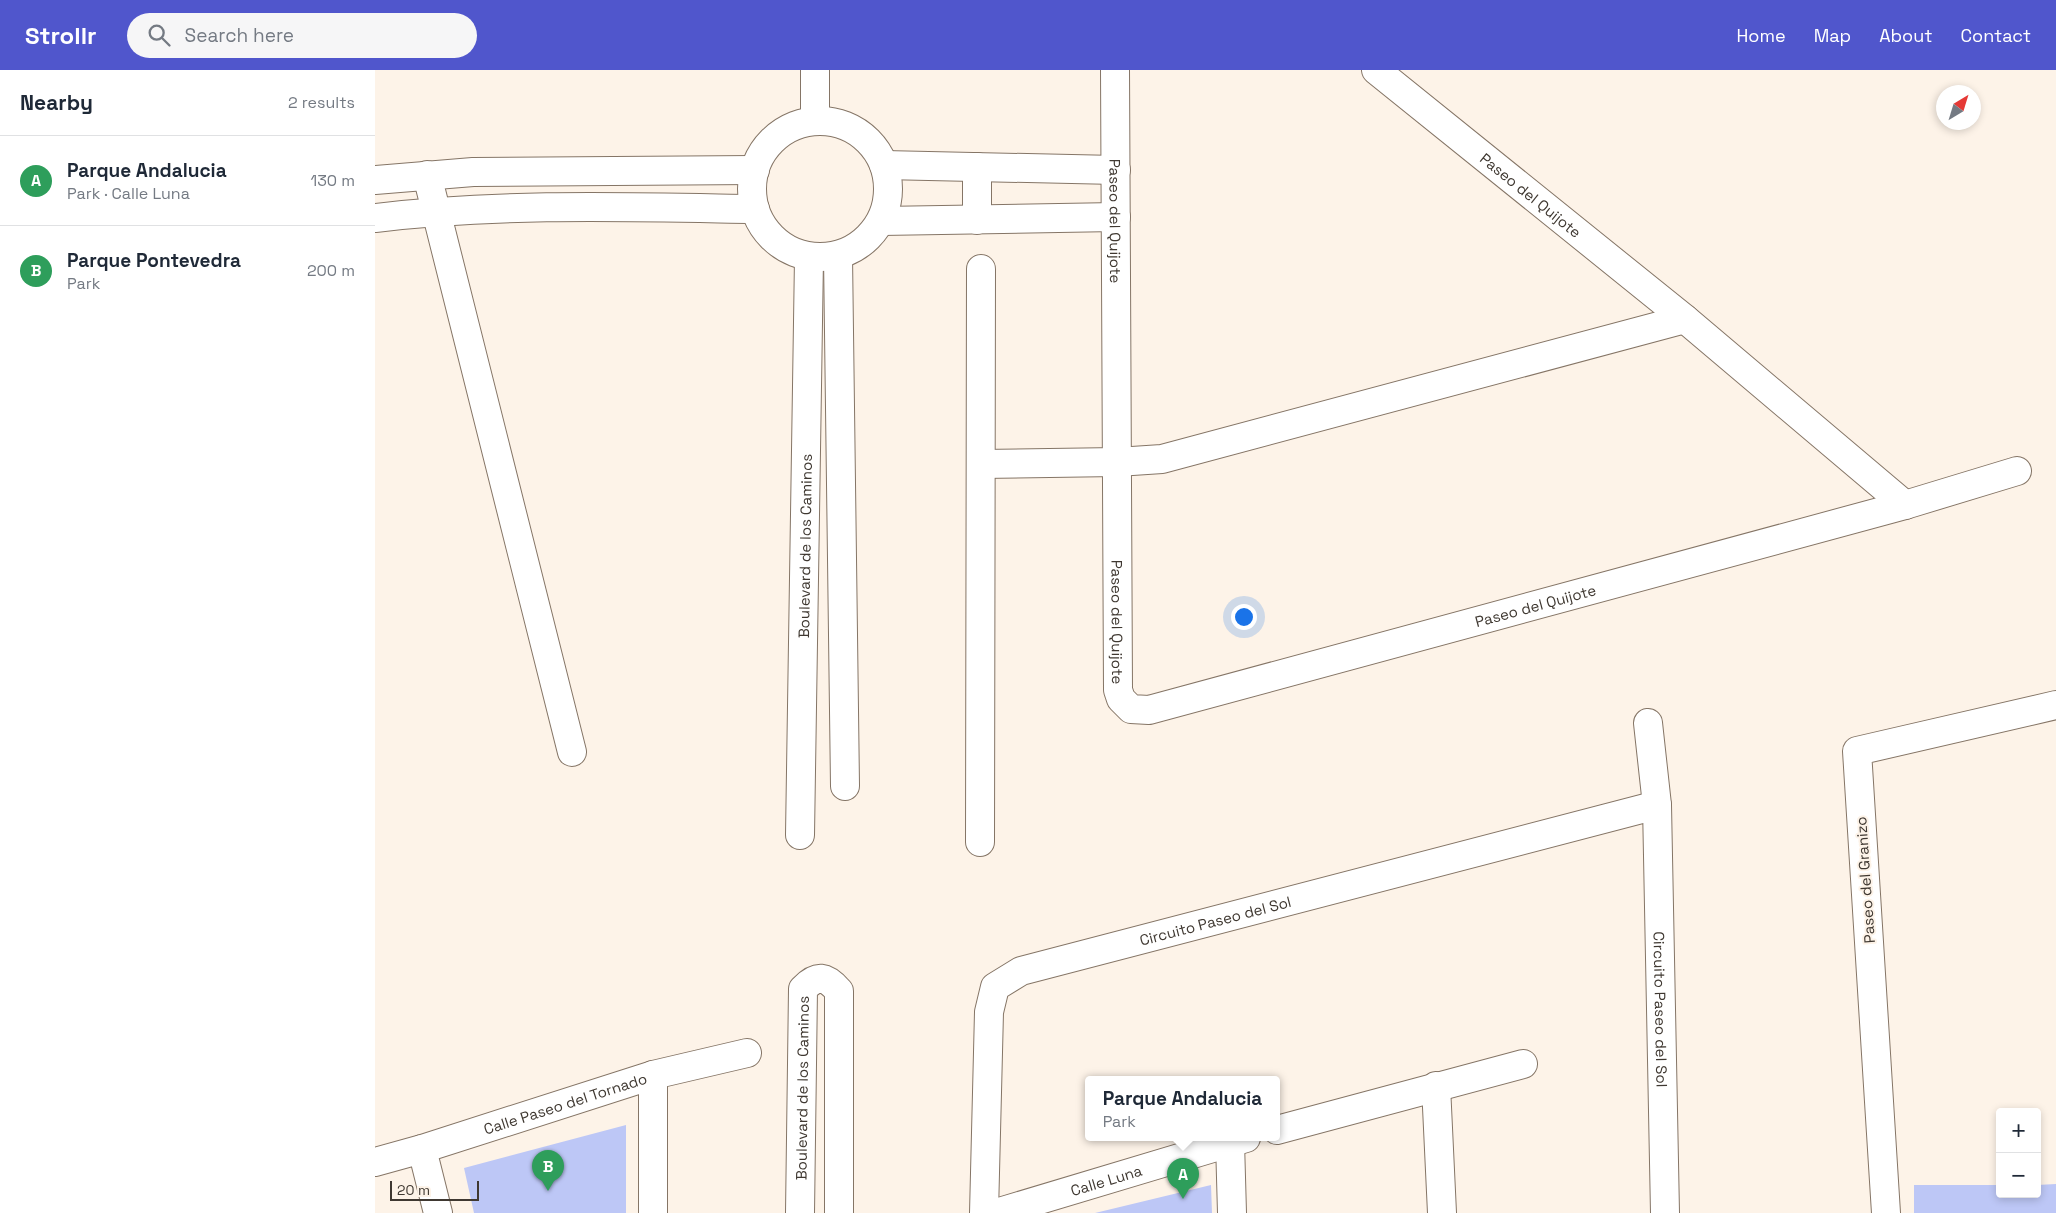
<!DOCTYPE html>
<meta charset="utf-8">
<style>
:root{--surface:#fff;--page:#f6f6f7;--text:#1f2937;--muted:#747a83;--line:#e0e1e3;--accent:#5056cc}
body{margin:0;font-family:"Space Grotesk",sans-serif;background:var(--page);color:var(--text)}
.controls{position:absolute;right:15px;bottom:15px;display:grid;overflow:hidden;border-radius:5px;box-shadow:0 2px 8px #0003}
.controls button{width:45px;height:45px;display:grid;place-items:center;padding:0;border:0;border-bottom:1px solid var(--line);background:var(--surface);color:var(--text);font:25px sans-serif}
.compass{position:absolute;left:1561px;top:15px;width:45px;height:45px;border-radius:50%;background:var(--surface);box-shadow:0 2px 8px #0003;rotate:38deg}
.scale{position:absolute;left:15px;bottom:12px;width:89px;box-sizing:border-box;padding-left:5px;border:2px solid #3f3831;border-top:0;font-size:14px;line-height:18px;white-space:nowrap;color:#3f3831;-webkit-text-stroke:4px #fdf3e8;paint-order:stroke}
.you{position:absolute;left:868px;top:546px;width:18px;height:18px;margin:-12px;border:4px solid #fff;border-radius:50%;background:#1a73e8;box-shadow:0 0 0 8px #1a73e833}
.badge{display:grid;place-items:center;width:32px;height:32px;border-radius:50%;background:var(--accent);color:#fff;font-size:16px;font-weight:700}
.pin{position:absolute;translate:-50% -41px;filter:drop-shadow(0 1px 2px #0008)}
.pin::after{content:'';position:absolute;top:26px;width:18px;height:15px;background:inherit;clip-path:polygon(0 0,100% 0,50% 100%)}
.popup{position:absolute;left:710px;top:1006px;width:195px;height:65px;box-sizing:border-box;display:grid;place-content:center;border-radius:5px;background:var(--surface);filter:drop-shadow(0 1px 4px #0005);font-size:16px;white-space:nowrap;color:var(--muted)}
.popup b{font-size:19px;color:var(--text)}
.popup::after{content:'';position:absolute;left:50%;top:100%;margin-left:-10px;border:10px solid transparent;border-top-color:var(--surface)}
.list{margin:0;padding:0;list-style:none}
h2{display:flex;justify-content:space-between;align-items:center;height:65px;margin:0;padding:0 20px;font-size:21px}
h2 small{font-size:16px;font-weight:400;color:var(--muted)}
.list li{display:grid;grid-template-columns:32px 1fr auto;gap:15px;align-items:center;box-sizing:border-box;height:90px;padding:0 20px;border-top:1px solid var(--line)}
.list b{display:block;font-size:19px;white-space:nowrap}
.list p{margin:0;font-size:16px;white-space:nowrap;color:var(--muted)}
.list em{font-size:16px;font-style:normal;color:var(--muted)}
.icon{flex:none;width:28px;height:28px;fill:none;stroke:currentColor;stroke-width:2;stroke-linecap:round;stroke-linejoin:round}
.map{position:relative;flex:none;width:1681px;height:1143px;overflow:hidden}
header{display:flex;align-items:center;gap:30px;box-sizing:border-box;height:70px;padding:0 25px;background:var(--accent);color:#fff}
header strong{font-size:24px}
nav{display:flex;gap:28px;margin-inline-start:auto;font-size:18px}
.search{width:350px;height:45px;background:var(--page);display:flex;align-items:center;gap:12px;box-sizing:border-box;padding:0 18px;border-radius:28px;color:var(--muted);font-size:19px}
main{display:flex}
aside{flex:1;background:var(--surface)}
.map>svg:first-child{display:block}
</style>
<header>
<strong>Strollr</strong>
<div class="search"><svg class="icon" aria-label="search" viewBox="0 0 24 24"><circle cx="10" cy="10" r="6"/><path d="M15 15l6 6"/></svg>Search here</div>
<nav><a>Home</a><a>Map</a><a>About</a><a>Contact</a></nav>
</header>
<main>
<aside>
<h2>Nearby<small>2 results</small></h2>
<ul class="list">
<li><span class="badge" style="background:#2e9e5b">A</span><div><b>Parque Andalucia</b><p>Park · Calle Luna</p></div><em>130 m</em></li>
<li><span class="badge" style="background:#2e9e5b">B</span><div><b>Parque Pontevedra</b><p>Park</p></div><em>200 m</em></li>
</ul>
</aside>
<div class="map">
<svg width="1681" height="1143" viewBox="0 0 1681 1143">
<rect width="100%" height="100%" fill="#fdf3e8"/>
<path fill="#bdc7f6" d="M 251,1055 L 251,1143 L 99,1143 L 89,1098 Z
M 1681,1114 L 1681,1143 L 1539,1143 L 1539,1115 L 1625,1115 L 1625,1124 L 1662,1124 L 1662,1115 Z
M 836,1115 L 837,1143 L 720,1143 Z"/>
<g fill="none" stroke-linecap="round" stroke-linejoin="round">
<g stroke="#857566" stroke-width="30">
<g id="minor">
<path id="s1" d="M 740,0 L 743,620 L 746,629 L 756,639 L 774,640 L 1530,435 L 1642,401"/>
<path id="s2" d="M 1001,0 L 1310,249 L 1530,435"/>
<path d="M 440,50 L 440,0"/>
<circle cx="445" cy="119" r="68"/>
<path d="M 509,95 L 741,100"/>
<path d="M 52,105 L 197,682"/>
<path d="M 0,110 L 98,102 L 380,100"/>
<path d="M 0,148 C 126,133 253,137 380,139"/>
<path d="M 602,150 L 602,97"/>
<path d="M 506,151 L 741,147"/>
<path d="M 463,186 L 470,716"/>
<path d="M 606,394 L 742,392 L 787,389 L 1310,249"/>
<path d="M 1273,653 L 1282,735"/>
<path id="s3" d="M 425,765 L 434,188"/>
<path d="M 605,772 L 606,199"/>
<path d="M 278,1005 L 278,1143"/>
<path d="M 1061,1016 L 1067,1143"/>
<path d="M 902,1060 L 1148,994"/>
<path d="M 855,1072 L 857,1143"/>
<path d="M 47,1079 L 63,1143"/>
<path id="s4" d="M 0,1092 L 47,1079 L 278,1005 L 372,983"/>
<path id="s5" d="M 425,1143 L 428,919 C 442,904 451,906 464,921 L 464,1143"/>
<path id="s6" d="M 609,1143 L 614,942 L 620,917 L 646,901 L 1282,735 L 1290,1143"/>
<path id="s7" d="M 621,1143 L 871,1068"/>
<path d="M 1511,1143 L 1482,681 L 1681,635"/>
</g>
</g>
<use href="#minor" stroke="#fff" stroke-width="28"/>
</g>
<g text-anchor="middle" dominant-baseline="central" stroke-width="4" stroke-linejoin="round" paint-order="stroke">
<g font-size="15" fill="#3f3831" stroke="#fdf3e8">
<text stroke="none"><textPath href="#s2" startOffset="199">Paseo del Quijote</textPath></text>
<text stroke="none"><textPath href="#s1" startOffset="151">Paseo del Quijote</textPath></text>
<text stroke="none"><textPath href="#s3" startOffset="289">Boulevard de los Caminos</textPath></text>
<text stroke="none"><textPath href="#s1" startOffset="1062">Paseo del Quijote</textPath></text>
<text stroke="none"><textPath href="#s1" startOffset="552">Paseo del Quijote</textPath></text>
<text transform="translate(1490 810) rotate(-94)">Paseo del Granizo</text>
<text stroke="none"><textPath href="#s6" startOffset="458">Circuito Paseo del Sol</textPath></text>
<text stroke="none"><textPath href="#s6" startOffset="1119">Circuito Paseo del Sol</textPath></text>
<text stroke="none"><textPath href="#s5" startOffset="125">Boulevard de los Caminos</textPath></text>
<text stroke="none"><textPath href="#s4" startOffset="199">Calle Paseo del Tornado</textPath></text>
<text stroke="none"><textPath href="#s7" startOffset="115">Calle Luna</textPath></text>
</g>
</g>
</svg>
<div class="controls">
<button>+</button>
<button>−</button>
</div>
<svg class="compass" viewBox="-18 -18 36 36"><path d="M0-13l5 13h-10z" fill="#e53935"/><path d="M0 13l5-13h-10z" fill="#747a83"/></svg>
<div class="scale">20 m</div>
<div class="you"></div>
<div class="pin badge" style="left:808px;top:1129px;background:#2e9e5b">A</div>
<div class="popup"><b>Parque Andalucia</b>Park</div>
<div class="pin badge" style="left:173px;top:1121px;background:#2e9e5b">B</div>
</div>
</main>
